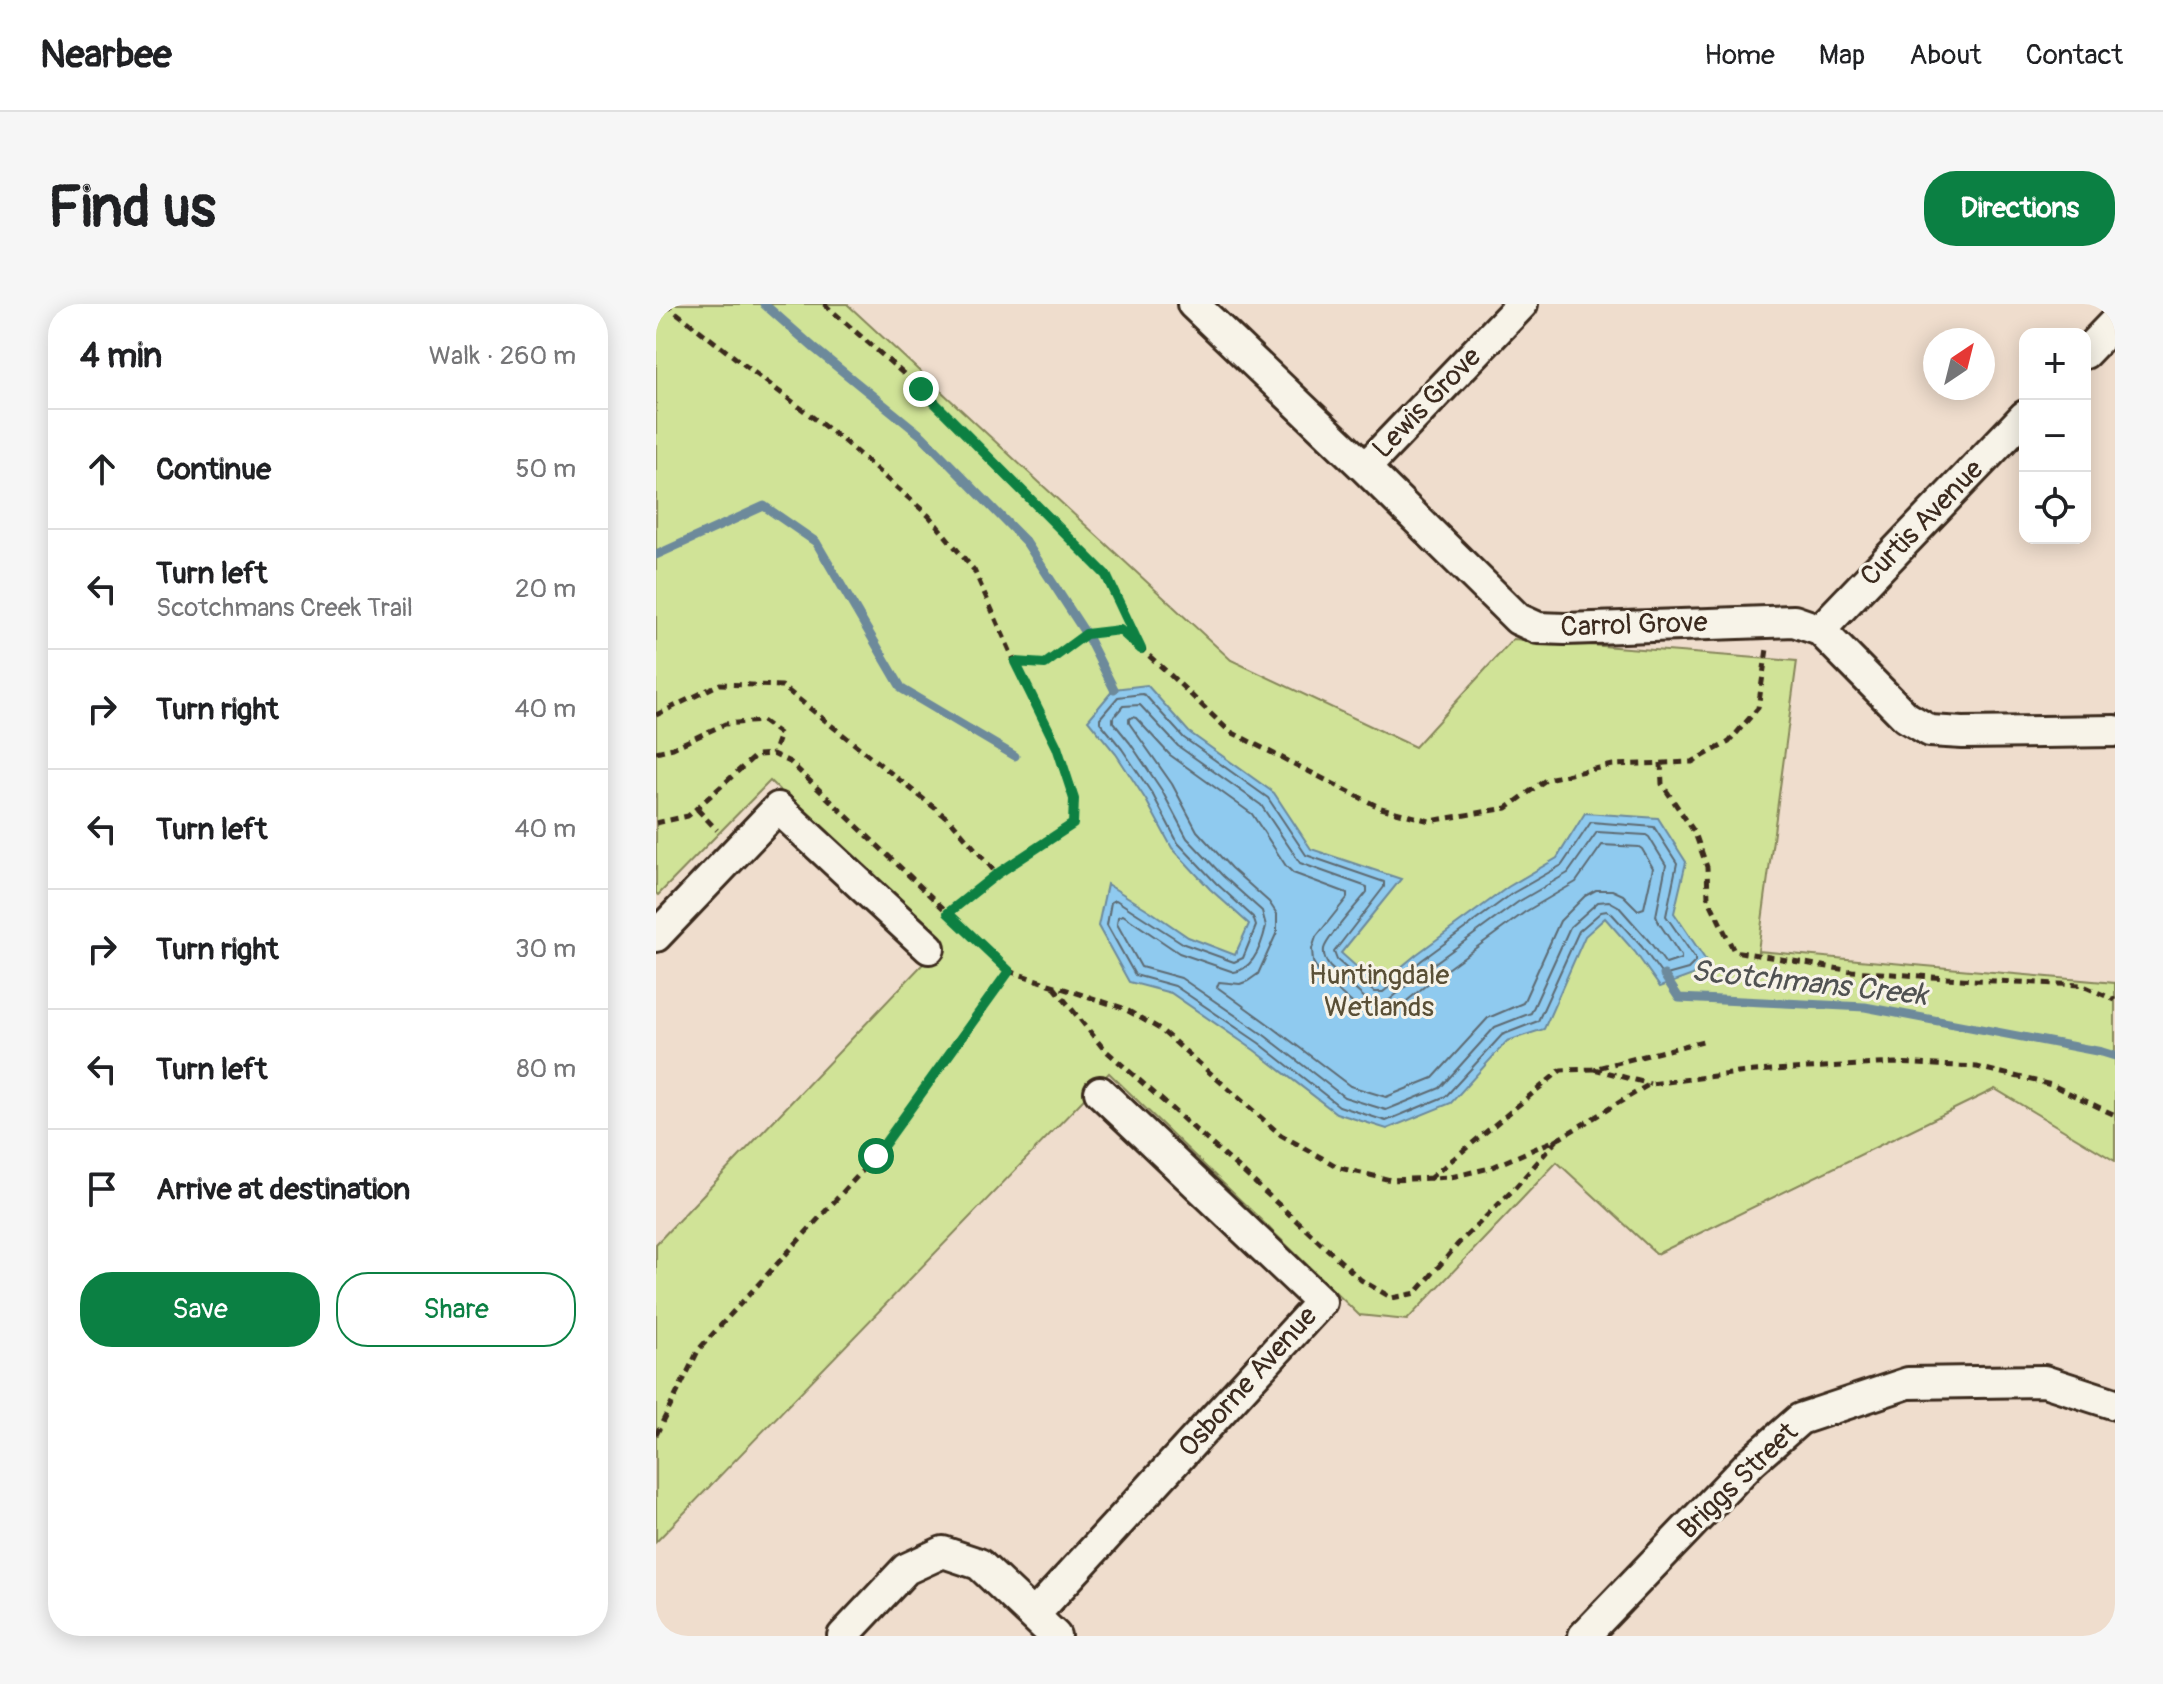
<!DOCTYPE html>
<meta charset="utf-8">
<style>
:root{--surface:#fff;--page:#f6f6f6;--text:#202124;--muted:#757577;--line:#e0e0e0;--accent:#0b8043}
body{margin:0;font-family:Pangolin,sans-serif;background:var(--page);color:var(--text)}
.controls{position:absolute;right:24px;top:24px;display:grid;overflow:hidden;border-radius:16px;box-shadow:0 4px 20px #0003}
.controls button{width:72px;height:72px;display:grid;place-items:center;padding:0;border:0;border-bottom:2px solid var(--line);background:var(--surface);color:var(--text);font:40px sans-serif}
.compass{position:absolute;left:1267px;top:24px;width:72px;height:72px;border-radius:50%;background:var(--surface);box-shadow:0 4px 20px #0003;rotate:35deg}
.stop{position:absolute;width:24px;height:24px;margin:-18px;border:6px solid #0b8043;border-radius:50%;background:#fff}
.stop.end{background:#0b8043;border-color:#fff;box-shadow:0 2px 8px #0008}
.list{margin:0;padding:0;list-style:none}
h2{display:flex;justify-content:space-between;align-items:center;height:104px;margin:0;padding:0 32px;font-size:34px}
h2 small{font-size:26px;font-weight:400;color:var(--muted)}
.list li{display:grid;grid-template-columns:52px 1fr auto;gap:24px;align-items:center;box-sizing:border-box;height:120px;padding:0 32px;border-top:2px solid var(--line)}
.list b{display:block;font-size:30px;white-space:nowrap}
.list p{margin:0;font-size:26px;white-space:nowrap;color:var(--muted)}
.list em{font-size:26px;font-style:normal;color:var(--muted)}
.actions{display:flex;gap:16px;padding:24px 32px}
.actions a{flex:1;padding:18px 0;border:2px solid var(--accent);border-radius:32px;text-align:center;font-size:28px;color:var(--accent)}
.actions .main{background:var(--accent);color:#fff}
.icon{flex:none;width:44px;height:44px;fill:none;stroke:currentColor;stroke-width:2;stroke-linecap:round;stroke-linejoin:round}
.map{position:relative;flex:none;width:1459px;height:1332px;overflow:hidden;border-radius:32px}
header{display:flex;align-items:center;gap:48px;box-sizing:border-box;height:112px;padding:0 40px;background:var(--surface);border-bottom:2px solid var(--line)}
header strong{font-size:38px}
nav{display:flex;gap:44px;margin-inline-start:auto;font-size:28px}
.intro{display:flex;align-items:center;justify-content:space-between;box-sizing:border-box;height:192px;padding:0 48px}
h1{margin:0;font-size:56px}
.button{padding:20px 36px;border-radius:32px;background:var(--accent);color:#fff;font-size:28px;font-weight:700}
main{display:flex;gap:48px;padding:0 48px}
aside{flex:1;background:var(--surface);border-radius:32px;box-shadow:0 4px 20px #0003}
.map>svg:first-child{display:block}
</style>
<header>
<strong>Nearbee</strong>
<nav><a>Home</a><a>Map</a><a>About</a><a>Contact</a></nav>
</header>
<div class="intro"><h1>Find us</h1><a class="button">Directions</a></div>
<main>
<aside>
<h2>4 min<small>Walk · 260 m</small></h2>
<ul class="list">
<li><svg class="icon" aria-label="ahead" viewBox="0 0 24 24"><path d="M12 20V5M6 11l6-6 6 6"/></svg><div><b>Continue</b></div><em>50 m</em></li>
<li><svg class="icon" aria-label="left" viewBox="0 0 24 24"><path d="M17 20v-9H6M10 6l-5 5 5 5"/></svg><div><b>Turn left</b><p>Scotchmans Creek Trail</p></div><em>20 m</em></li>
<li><svg class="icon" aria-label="right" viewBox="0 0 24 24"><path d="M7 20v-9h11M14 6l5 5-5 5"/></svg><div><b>Turn right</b></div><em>40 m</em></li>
<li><svg class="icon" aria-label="left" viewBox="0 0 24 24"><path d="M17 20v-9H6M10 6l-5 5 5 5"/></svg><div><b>Turn left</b></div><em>40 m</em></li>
<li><svg class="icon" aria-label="right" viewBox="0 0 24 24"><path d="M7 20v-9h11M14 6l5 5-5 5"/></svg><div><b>Turn right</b></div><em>30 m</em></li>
<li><svg class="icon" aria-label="left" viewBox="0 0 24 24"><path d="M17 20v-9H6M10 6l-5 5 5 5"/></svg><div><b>Turn left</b></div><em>80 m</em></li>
<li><svg class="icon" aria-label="arrive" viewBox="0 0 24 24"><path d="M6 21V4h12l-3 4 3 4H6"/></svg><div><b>Arrive at destination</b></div></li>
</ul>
<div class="actions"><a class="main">Save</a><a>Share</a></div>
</aside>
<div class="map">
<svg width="1459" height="1332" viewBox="0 0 1459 1332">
<rect width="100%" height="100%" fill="#efddcd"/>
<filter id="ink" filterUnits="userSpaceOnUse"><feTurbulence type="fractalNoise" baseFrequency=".0125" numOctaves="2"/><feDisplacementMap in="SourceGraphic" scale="16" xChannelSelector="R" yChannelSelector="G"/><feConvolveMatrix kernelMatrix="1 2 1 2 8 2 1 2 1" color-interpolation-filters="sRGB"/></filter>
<g filter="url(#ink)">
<path fill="#d0e397" stroke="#86865a" stroke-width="2" d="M 0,0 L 191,0 L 575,356 L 759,443 L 857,335 L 1141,357 L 1102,647 L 1459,679 L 1459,857 L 1339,785 L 1001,950 L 901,858 L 751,1016 L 703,1011 L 453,769 L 0,1238 L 0,940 L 284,642 L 114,477 L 2,591 L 0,589 Z"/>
<path fill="#8fcaef" stroke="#6d8a9b" stroke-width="2" d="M 491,381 L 533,428 L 618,489 L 655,545 L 745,575 L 685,649 L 722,682 L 761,650 L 852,583 L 901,554 L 929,509 L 1002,514 L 1030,558 L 1018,609 L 1051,658 L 1037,671 L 1004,683 L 979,648 L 949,614 L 929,632 L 888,725 L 851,737 L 795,799 L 731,825 L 680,809 L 598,746 L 515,689 L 473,678 L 442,622 L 451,580 L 494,607 L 532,633 L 579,651 L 593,620 L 554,585 L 516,544 L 490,496 L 460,450 L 432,416 L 458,385 Z"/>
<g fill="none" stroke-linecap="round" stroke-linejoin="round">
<path stroke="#5d6a72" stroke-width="2" d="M 486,390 L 489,391 L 528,434 L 612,494 L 650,551 L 728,578 L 728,583 L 678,648 L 681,656 L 718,688 L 727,688 L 766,656 L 857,589 L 906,561 L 935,518 L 998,523 L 1021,559 L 1010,612 L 1039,654 L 1039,658 L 1032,665 L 1007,672 L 986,643 L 956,610 L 951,607 L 945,608 L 923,627 L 882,717 L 846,731 L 790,792 L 730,817 L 683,802 L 603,739 L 519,682 L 479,671 L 451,621 L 455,598 L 460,596 L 528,640 L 578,658 L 587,654 L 600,622 L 597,613 L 560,579 L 522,539 L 497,491 L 466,445 L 444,418 L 444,414 L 462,393 Z
M 484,401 L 522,442 L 605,501 L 644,559 L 711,583 L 711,588 C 702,600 671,633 668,645 C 667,653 670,658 674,663 L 711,696 L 721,699 L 731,698 L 772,664 L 862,598 L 912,569 L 941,528 L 990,531 L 993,533 L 1010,561 L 1000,612 L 1003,619 L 1025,652 L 1025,655 L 1010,660 L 993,637 L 962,602 L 953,597 L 942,598 L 914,623 L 875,709 L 839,723 L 784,784 L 730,806 L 688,793 L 608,731 L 525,674 L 485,663 L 461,620 L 462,613 L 467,611 L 523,649 L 578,668 C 598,665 606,640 610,622 L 606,607 L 567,572 L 531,534 L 505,485 L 474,439 L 457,418 L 457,414 L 467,402 Z
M 476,413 L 480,414 L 514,451 L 596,510 L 630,562 L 637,569 L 691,589 L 691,594 L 660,633 L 656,645 L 657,658 L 665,672 L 702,704 L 714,710 L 730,711 L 741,705 L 780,673 L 869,608 L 920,578 L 946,541 L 983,543 L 986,545 L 997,564 L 988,604 L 982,606 L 967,591 L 956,586 L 940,586 L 929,592 L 904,617 L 867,699 L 832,714 L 777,774 L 730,793 L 694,782 L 615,722 L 561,683 L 563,678 L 584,680 L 592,677 L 602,670 L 621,628 L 621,610 L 613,598 L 575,564 L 541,527 L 516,480 L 473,419 L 473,415 Z"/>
<path stroke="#6d8a9b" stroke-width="9" d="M 108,0 L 158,44 L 266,132 L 370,238 L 430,330 L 458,385
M 0,251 L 108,202 L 160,238 L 246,385 L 359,452
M 1008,671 L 1023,694 L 1209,703 L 1446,748 L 1459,752"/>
<g stroke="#3b2a1e" stroke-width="36">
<path id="minor" d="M 537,0 L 709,164 L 862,315 L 882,324 L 909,325 L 1138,317 L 1164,326 L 1250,413 L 1274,427 L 1307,429 L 1459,427
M 1429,49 L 1459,18
M 709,164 L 866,0
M 1164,326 L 1369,112
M 0,632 L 122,504 L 273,644
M 378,1311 L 665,998 L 444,788
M 187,1332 L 250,1265 L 287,1248 L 323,1260 L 399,1332
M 928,1332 L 1095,1158 L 1144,1115 L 1252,1079 L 1388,1077 L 1459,1100"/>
</g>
<path stroke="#3b2a1e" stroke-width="5" stroke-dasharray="8 6" stroke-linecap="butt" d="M 9,0 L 189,138 L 273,212 L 318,266 L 359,358 L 401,443 L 418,495 L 417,520 L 341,570 L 292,609
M 168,0 L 265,85 L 450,271 L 483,340
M 359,358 L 389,360 L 430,330 L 464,326 L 509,366 L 573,427 L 725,504 L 774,517 L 851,504 L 891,475 L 957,461 L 1036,458 L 1073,438 L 1102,404 L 1111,345
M 0,411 L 64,380 L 126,382 L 295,517 L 341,570
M 0,448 L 17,444 L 69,420 L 106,417 L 124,430 L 117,450
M 1005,459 L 1006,480 L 1039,529 L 1051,563 L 1052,594 L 1078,647 L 1196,667 L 1318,676 L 1425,681 L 1459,696
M 41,505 L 61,526
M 0,519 L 32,512 L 100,451 L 117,450 L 134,458 L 353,667 L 467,704 L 504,725 L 625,831 L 684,864 L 735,876 L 795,873 L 834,864 L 904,834 L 994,780 L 1099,767 L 1239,759 L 1321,763 L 1396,781 L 1459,811
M 398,683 L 447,744 L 585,866 L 705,976 L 736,994 L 760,989 L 802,940 L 856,887 L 901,836
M 938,765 L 994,780
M 773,875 L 905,766 L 937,765 L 1051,736
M 0,1131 L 43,1045 L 220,852 L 353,667"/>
<use href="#minor" stroke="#f7f3e8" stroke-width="30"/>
</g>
</g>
<g fill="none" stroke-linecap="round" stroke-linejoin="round" filter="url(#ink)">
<path stroke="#0b8043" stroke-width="10" d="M 220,852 L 353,667 L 292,609 L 341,570 L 417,520 L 418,495 L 401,443 L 359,358 L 389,360 L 430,330 L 464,326 L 485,345 L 450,271 L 265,85"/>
</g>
<g text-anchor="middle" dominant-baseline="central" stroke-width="6" stroke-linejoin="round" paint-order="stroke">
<g font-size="28" fill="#3b2a1e" stroke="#f7f3e8">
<text transform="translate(771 99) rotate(-46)">Lewis Grove</text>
<text transform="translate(1266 219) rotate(-46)">Curtis Avenue</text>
<text transform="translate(978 321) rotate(-2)">Carrol Grove</text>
<text transform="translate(592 1078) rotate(-48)">Osborne Avenue</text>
<text transform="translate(1082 1177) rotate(-44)">Briggs Street</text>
</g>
<g font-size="28" fill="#594f36" stroke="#f7f3e8">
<text x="723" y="671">Huntingdale<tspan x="723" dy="32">Wetlands</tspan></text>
</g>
<g font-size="30" font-style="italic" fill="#505252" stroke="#f7f3e8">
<text transform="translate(1153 679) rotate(6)">Scotchmans Creek</text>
</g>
</g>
</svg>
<div class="controls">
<button>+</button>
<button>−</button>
<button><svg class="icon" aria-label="locate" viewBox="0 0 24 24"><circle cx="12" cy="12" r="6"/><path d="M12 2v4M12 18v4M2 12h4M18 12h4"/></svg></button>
</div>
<svg class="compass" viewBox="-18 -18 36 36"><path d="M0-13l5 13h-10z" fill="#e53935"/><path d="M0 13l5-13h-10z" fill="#757577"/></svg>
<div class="stop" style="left:220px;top:852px"></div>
<div class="stop end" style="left:265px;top:85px"></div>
</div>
</main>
